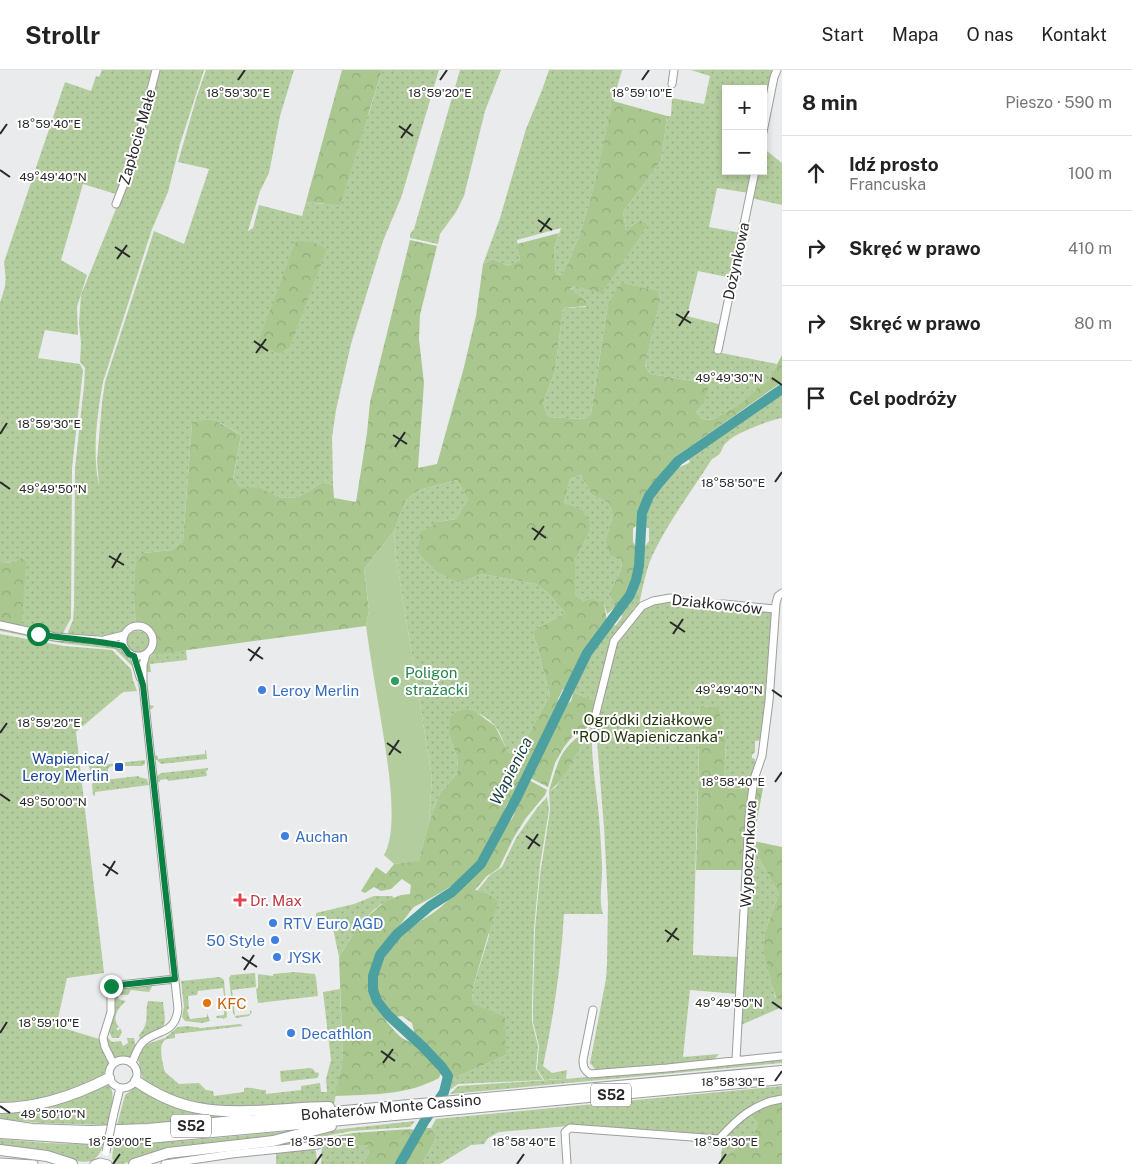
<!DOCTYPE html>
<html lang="pl">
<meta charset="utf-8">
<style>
:root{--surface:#fff;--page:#f2f2f2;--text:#222;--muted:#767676;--line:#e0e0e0}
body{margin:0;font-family:"Public Sans",sans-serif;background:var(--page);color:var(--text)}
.controls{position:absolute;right:15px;top:15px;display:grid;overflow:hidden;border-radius:0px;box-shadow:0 2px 8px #0003}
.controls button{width:45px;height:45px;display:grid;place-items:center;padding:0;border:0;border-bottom:1px solid var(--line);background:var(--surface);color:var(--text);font:25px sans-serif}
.stop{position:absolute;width:15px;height:15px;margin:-11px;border:4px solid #0b8043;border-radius:50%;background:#fff}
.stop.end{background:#0b8043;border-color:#fff;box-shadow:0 1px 5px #0008}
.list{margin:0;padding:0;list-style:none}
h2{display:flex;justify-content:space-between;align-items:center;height:65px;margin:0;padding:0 20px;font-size:21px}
h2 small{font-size:16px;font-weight:400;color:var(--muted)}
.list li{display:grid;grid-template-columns:32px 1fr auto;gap:15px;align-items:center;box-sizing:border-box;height:75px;padding:0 20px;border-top:1px solid var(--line)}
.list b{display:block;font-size:19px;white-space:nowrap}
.list p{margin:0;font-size:16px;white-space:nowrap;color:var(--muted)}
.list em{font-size:16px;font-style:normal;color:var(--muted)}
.icon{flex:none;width:28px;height:28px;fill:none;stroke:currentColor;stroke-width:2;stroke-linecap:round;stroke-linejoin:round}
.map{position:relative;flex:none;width:782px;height:1094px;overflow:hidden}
header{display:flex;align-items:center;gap:30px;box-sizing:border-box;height:70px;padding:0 25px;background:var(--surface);border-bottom:1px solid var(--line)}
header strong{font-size:24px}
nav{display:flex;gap:28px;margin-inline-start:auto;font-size:18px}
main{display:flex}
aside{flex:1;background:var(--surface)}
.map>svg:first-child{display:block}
</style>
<header>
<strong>Strollr</strong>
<nav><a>Start</a><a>Mapa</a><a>O nas</a><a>Kontakt</a></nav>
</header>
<main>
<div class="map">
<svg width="782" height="1094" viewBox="0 0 782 1094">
<defs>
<pattern id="green-dots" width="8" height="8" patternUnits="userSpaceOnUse" patternTransform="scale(1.25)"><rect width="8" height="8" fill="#b4cd9e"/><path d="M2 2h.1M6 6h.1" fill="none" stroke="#9bb088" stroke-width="1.8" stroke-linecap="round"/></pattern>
<pattern id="forest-crowns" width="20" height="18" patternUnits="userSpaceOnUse" patternTransform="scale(1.25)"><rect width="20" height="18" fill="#aac790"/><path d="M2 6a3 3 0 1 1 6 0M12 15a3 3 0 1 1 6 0" fill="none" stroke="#92ab7c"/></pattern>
</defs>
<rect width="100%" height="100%" fill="#eaebec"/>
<path fill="url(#green-dots)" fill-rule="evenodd" d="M 102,0 L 155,0 L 140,60 L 119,125 L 83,114 L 61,190 L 87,205 L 77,237 L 78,265 L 45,260 L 38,288 L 80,294 L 83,300 L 72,398 L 71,548 L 62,565 L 19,557 L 14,493 L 0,492 L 0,232 C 7,214 6,210 4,192 L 65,12 L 91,21 L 96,6 L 99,7 Z
M 157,0 L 204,0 L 180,74 L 168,122 L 152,159 L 103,312 C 97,345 92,382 99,416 L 97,391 L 102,333 L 105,312 L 154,161 L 184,174 L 209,99 L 178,92 L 197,26 L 206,0 L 294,0 L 280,46 L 269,103 L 260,121 L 248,161 L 253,158 L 259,135 L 302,146 L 306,132 L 324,134 L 369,43 L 382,0 L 439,0 L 401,128 L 383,171 L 351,274 L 336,340 L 332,367 L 333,415 L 323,412 L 297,428 L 276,427 L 260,417 L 240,419 L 233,410 L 241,365 L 221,353 L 192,353 L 183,471 L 172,480 L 143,483 L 134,532 L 136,553 C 127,555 122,562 114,566 L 68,565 L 68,562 L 73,550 L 74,537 L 75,398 L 84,316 L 85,298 L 80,292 L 81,273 L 79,254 L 81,225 L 122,124 ZM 327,178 L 290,278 L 280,284 L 265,279 Z
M 460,0 L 501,0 L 485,41 L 464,126 L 456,142 L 440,164 L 438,174 L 410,168 L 410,164 L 414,159 Z
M 549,0 L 622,0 C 602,68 595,141 562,205 L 556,204 L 554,179 L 561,158 L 517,170 L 520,190 L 508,196 L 493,189 L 483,194 L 500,148 L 526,59 L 542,20 Z
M 691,0 L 771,0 L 773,2 L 763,55 L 763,19 L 726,19 L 726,101 L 754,101 L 749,123 L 717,118 L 709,157 L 741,163 L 732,208 L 698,201 L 687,246 L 722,255 L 717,282 L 777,294 L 769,309 L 755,320 L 743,332 L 712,350 L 702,349 L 696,342 L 702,335 L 705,313 L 650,304 L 645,294 L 660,231 L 608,234 L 591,344 L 584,349 L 548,347 L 543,333 L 555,301 L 563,238 L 586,237 L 586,231 L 570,220 L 648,154 L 640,150 L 626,160 L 623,142 L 661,91 L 667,46 L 671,46 L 672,28 L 704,34 L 710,6 Z
M 763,78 L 782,93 L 782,135 L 751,128 L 757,101 L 763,101 Z
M 782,323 L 782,348 C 770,350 735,363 727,372 C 719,379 725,383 712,389 C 693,419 671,448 655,480 C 646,497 643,517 639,535 L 634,538 L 630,548 L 617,562 L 598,632 L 572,622 L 592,579 L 609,557 L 616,555 L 622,547 L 621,543 L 632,527 L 638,513 L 644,478 L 649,471 L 649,458 L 645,457 C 646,438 654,426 665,411 C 669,407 672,402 676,399 C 681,396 686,395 690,392 L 688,388 Z
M 581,405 L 592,425 L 609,433 L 613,445 L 606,469 L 622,489 L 621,500 L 609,524 L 616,540 L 613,539 L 607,544 L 604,534 L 584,531 L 575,525 L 575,490 L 589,463 L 564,433 L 570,409 Z
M 457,410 L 468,429 L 456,449 L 437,452 L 459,513 L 482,504 L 536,514 L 548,523 L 565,543 L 533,561 L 550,625 L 517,685 L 508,682 C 504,674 501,664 496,657 C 488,646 470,638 457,641 L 449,665 L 458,690 L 457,704 L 440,723 L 429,752 L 432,708 L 396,487 L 394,461 L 406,430 L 419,420 Z
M 661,531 L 679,532 L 681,536 L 686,536 L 687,534 C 715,535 742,540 770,541 L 772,544 L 762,670 L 755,671 L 755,682 L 752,685 L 752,688 L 755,689 L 755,699 L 749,719 L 724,718 L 726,669 L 717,637 L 700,636 L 693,885 L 740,887 L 738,924 L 690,920 L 683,987 L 719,984 L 712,992 L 599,1000 L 595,999 L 590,993 L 606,909 L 607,893 L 608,834 L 604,757 L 597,671 L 597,651 L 617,573 L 621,564 L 645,539 Z
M 0,558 L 62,571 L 116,576 L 133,593 L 139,618 L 132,596 L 115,579 L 61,573 L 6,562 L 0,561 Z
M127 572a11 11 0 1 1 22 0a11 11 0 1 1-22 0Z
M 0,564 L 64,576 L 112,580 L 131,599 L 133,610 L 137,621 L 123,622 L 76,662 L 104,903 L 67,908 L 57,953 L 60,957 L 99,969 L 109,992 L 102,1008 L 47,1030 L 0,1035 Z
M 186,580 L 187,590 L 150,594 L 151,602 L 146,602 L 150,635 L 154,636 L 152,639 L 149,639 C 146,629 141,592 151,586 C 157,582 177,581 186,580 Z
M 590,659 L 592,660 C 591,686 595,711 598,737 C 600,756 601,775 602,795 C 603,812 598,828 603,844 L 564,844 C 561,895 554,945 543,996 L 552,1003 L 567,1000 L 566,1009 L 782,987 L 782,993 L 450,1024 L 458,1016 L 565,1009 L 544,1010 L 537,999 L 539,976 L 533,952 L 533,933 L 535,859 L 540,805 L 550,741 L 549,721 L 556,717 Z
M 205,680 L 206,680 L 207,689 L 161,694 L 157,690 L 154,690 L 154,686 L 157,685 L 158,689 L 205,684 Z
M 145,690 L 145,694 L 142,696 L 112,696 L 108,698 L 108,701 L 98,704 L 91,702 L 89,697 L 90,692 L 91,696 Z
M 208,698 L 208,700 L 206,701 L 207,706 L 168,711 L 167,709 L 160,710 L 160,712 L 156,712 L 157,706 L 161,703 Z
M 139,706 L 139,707 L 147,709 L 149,715 L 95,722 L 95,726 L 93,725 L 92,714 L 96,711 Z
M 547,727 L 549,740 L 540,795 L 534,859 L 532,933 L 532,952 L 538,976 L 536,999 L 543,1010 L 458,1014 L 447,1022 L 450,1010 L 506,985 L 473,934 L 472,921 L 489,866 L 486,823 L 477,821 L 490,805 L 502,797 L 516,768 L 537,738 Z
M 749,770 L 779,824 L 765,862 L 775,927 L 782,931 L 782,937 L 741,955 Z
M 374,826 L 392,826 L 394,828 C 368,837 353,865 339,887 L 331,849 L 316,851 L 316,843 L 354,834 Z
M 294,902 L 315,904 L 316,908 L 318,926 L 258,933 L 256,919 L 258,918 L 258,904 L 273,906 L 273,904 Z
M 255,903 L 256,917 L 232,920 L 235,946 L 250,944 L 250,940 L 252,942 L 249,946 L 236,948 L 233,943 L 229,908 L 231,905 Z
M 220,907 L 224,910 L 227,947 L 223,949 L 222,948 L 217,948 L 216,946 L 224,945 L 224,941 L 226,940 L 223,918 L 198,921 L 197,925 L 188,926 L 189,939 L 187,940 L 190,949 L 207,947 L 207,943 L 210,951 L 202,953 L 185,951 L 182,947 L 184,937 L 181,911 Z
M 151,914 L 152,917 L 149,922 L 131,920 L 128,925 L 119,925 L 118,929 L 126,931 C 118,938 111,948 119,957 L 116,958 L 118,961 L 120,958 L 122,962 L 119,968 L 112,968 L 109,961 L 114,942 L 116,920 Z
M 340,919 L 343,991 L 334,1034 L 222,1038 L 177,1030 L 143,1011 L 138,989 L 140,983 L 147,974 L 165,968 L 178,957 L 187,956 L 201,958 L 240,954 L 243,956 L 175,964 L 175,968 C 172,969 166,968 164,971 C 158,975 163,996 165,1002 L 179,1014 L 199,1013 L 206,1020 L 213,1021 L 214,1026 L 244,1022 L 244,1018 C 252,1017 258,1020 266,1020 L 266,1024 L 301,1020 L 301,1016 L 320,1013 L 321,1022 L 327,1022 L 326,1009 L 331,990 L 323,922 Z
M 148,931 L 163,932 C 167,962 166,957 140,971 L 139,965 C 151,952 144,943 148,931 Z
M 107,967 L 112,972 L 121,971 L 123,976 L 128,973 L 127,968 L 134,968 L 136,977 L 131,989 L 122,987 L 114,990 L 106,973 Z
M 310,998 L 313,999 L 316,1003 L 318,1002 L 319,1005 L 317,1008 L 281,1012 L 280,1001 Z
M 108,1012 C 117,1025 111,1041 108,1055 L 41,1053 L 0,1049 L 0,1041 Z
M 137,1016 L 172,1035 L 273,1042 L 182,1051 L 117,1055 L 125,1025 Z
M 782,1016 L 782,1026 C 765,1030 751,1034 737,1046 C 730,1052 724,1061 716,1065 L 568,1056 L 499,1062 L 488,1068 L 484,1074 L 471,1075 L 440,1094 L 421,1094 L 430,1080 L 436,1066 L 431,1058 L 436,1049 Z
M 750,1045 L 758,1053 L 752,1068 L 735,1079 L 721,1091 C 722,1063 728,1060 750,1045 Z
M 415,1051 L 410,1057 L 352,1061 L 330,1065 L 303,1074 L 255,1081 L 254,1078 L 333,1060 Z
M 301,1060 L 290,1064 L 161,1080 L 123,1094 L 115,1094 L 112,1088 L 114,1075 L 182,1071 Z
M 353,1063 L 353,1068 L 367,1075 L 369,1083 L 364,1091 L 365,1094 L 321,1094 C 322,1089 321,1083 322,1078 C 325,1065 343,1065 353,1063 Z
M 0,1069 L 47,1073 L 103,1075 C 97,1094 88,1094 68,1089 L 0,1077 Z
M 309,1078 L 316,1081 L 317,1094 L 276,1094 L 276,1083 Z"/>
<path fill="url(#forest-crowns)" d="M 342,0 L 382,0 L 340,135 L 306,132 Z
M 613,31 L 667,46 L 661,91 L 623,142 L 626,160 L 640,150 L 648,154 L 602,223 L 575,216 L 570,219 L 586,231 L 587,236 L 563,238 L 555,301 L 543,333 L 548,347 L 584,349 L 591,344 L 608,234 L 621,213 L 657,221 L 660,231 L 645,295 L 650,304 L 705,313 L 708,319 L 702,335 L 696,342 L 702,349 L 712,350 L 743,332 L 755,320 L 769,309 L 782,285 L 782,312 L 678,385 L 645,424 L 639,443 L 638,455 L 633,458 L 633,472 L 638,480 L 634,506 L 628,522 L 616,540 L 609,524 L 621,500 L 622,489 L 610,485 L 606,469 L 613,445 L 609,433 L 592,425 L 581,405 L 570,409 L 564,433 L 582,440 L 590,453 L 589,463 L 575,490 L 575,525 L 584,531 L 593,529 L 604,534 L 607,551 L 586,583 L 566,619 L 563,619 L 558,629 L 559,634 L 512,729 C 503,736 505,742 501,752 C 494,769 483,789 469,803 C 457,813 444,821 431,828 C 426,831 419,834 414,837 C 409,842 405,849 400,855 C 381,877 356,910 377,939 C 384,948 394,962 402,968 C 405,970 409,971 412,973 C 423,981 432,992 441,1003 L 439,1008 C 405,1026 372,1024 335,1026 L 343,991 L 339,887 L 361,852 L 386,831 L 401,825 L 410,824 L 411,815 L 402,809 L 391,819 L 381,821 L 374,817 L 365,823 L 361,821 L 376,797 L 386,804 L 394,794 L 419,790 L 429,752 L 440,723 L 457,704 L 458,690 L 449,665 L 450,647 L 457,641 L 466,639 L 476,642 L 495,656 L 508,682 L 517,685 L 550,625 L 533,561 L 565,543 L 548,523 L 536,514 L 482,504 L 459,513 L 436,501 L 418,482 L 420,464 L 437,452 L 456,449 L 468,429 L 457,410 L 419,420 L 406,430 L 394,461 L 364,499 L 369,540 L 366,556 L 151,585 C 161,571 155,552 136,553 L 134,532 L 136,492 L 143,483 L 172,480 L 183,471 L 192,353 C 215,345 222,355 241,365 L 233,409 L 240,418 L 260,417 L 277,427 L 297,428 L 323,412 L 333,415 L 334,428 L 356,432 L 367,363 L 370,332 L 410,170 L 437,176 L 420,245 L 419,269 L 424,313 L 418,398 L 437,394 L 464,297 L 476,246 L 483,194 L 493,189 L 508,196 L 520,190 L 517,174 L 559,163 L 554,179 L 556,204 L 562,205 C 590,151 599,90 613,31 Z
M 296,171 L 313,172 L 327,179 L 290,278 L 280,284 L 265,279 L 259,285 L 256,278 Z
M 21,488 L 26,491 L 22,551 L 19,557 L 0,552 L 0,492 L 14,493 Z
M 572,622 L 598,632 L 591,655 L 572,667 L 564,677 L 555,693 L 548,717 L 530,708 L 563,637 L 571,631 L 573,625 Z
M 700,636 L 718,637 L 726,669 L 724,718 L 749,719 L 744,800 L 696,800 Z
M 590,659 C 580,674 564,713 549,721 C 559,689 560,677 590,659 Z
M 529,710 L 547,720 L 545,725 L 526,748 L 514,767 L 499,798 L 487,806 L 475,820 L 486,823 L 498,831 L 472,921 L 473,934 L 505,947 L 506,985 L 450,1010 L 449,1003 L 442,994 L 415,966 L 412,953 L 402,946 L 395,947 C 387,940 379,932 376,922 C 370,902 387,878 401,865 C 414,854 429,847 442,836 C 452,827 468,812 478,802 C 490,788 498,769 508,753 C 516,746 514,741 517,732 C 521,725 525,717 529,710 Z
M 757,711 L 761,711 L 764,713 L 753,771 L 782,777 L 782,931 L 776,928 L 764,883 L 765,862 L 779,824 L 749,770 L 755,713 Z
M 782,1032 L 782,1094 L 721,1094 L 721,1091 L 735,1079 L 752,1068 L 758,1053 L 750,1045 L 756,1039 Z
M 424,1058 L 431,1058 L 436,1066 L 430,1080 L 421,1094 L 404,1094 Z
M 410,1059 L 414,1060 L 413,1064 L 397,1094 L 365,1094 L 364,1091 L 369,1083 L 367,1075 L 359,1075 L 353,1068 L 353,1063 Z"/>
<path fill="#b4cd9e" d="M 394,461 L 396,487 L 432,708 L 429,752 L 419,791 L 394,794 L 384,785 C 401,757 385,677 380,644 C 375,615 370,585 366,556 L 369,540 L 364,499 Z"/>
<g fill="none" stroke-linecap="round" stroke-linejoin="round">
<path stroke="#4ca0a0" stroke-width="10" d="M 400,1094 L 424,1052 L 444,1022 L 448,1006 L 442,997 L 422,976 L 388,945 L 377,931 L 373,920 L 373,906 L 380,885 L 397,864 L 430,836 L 452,822 L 481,794 L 516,729 L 587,583 L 630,525 L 636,510 L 639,496 L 642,443 L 649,426 L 658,414 L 678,391 L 782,319"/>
<g stroke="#9c9d9e" stroke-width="9">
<path id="minor" d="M 672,14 L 674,0
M 763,62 L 774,7 L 777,0
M 116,134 L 132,93 L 156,0
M 718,280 L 755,101
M 0,555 L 55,567 L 99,570 L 123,576
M123 571a15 15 0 1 1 30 0a15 15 0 1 1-30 0Z
M 104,570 L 124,565
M 134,586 L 140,607
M 593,655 L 614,571 L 642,536 L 653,531 L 670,528 L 703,535 L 724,534 L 775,539
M 593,940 L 583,990 C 583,997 584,1000 590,1004 L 667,998 L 782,986
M109 1004a14 14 0 1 1 28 0a14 14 0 1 1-28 0Z
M 736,990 L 749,747 L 754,709 L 762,686 L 769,631 L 776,533 L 778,526 L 782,523
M 113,993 L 105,977 L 103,968 L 111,942 L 111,916 L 175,909
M 132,993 C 135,986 137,978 143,972 C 157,959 175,965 178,939 L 143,615 L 143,595 L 146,584
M 113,1047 L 120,1018
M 0,1092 L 34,1094
M 94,1094 L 100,1092 L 108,1094
M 165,1094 L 232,1084 L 318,1075
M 567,1094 L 565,1062 L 570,1058 L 719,1069 C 737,1049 754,1033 782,1029"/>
</g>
<g stroke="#9c9d9e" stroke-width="12">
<path id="highway" d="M 136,1011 C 155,1024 175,1034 198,1038 C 240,1046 287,1037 329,1037
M 0,1038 C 39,1038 74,1026 109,1008
M 0,1054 L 32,1059 L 90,1061 L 148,1059 L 782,1001
M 0,1063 L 91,1069 L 148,1068 L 782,1009
M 0,1080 L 47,1086 L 72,1094
M 134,1094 L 168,1083 L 273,1071 L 331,1056"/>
</g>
<use href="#minor" stroke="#fff" stroke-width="7"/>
<use href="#highway" stroke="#fff" stroke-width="10"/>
<g stroke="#9c9d9e" stroke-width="9" stroke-linecap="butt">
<path id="minor-bridge" d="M 106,1082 L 113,1047"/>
</g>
<use href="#minor-bridge" stroke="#fff" stroke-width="7"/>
</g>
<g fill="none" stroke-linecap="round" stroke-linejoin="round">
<path stroke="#0b8043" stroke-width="6" d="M 38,564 C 66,569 95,570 123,576 L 129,584 L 134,586 L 143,615 L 175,909 L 111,916"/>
</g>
<path fill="none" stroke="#282829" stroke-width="2" d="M 238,10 L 245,0M 440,10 L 447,0M 642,10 L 649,0M 399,56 L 413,66M 0,64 L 7,54M 401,68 L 411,54M 0,100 L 10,107M 538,150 L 552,160M 540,162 L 550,148M 115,177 L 130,187M 117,189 L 127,175M 676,244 L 691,253M 679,256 L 689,241M 254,271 L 268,281M 256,283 L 266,269M 772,308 L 782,315M 0,364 L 7,353M 393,365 L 407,374M 395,377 L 405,362M 0,412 L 10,419M 775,412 L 782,402M 532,458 L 546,468M 534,470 L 544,456M 109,486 L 124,495M 112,498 L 121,483M 670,552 L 685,562M 673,564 L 683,549M 248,579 L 263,589M 250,591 L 260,577M 772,620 L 782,627M 0,663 L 7,653M 387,673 L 401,683M 389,685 L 399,670M 775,712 L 782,702M 0,724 L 10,731M 526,766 L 540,776M 528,779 L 538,764M 103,794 L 118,804M 106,806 L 115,791M 665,860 L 679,870M 667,872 L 677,858M 242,887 L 257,897M 244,900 L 254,885M 772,932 L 782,939M 0,963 L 7,952M 381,981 L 395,991M 383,993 L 393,979M 775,1011 L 782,1001M 0,1036 L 10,1043M 113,1094 L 120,1084M 315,1094 L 322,1084M 517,1094 L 524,1084M 719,1094 L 726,1084"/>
<circle fill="#2e9e5b" stroke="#fff" stroke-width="2" cx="395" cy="611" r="5"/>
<g fill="#3f7fe0" stroke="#fff" stroke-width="2">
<circle cx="262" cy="620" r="5"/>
<circle cx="285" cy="766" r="5"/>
<circle cx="273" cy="853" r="5"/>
<circle cx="275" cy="870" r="5"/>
<circle cx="277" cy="887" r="5"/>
<circle cx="291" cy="963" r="5"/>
</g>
<rect fill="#1a4fb4" stroke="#fff" stroke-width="2" x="114" y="692" width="10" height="10" rx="2.5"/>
<path fill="#e0444e" stroke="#fff" stroke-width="2" d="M237.5 822.5h5v5h5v5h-5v5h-5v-5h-5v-5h5z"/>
<circle fill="#e8710a" stroke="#fff" stroke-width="2" cx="207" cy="933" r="5"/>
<g text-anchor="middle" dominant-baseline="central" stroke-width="4" stroke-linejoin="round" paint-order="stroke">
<g fill="#fff" stroke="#686869" stroke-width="1">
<rect x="591" y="1013.5" width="40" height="23" rx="4"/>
<rect x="171" y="1044.5" width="40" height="23" rx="4"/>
</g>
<g font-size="14" font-weight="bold" fill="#282829">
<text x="611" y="1025">S52</text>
<text x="191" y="1056">S52</text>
</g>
<g font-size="15" fill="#282829" stroke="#fff">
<text transform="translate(137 67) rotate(-74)">Zapłocie Małe</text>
<text transform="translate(736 191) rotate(-78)">Dożynkowa</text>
<text transform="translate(717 534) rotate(6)">Działkowców</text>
<text transform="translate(748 784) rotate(-87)">Wypoczynkowa</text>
<text transform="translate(391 1037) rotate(-5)">Bohaterów Monte Cassino</text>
</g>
<g font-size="15" fill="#27864d" stroke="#fff" text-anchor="start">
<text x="405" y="602">Poligon<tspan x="405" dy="17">strażacki</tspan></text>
</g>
<g font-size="15" fill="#366cbe" stroke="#fff" text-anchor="start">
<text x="272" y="620">Leroy Merlin</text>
<text x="295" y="766">Auchan</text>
<text x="283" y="853">RTV Euro AGD</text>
<text x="265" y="870" text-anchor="end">50 Style</text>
<text x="287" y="887">JYSK</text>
<text x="301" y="963">Decathlon</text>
</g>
<g font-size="15" fill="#22340c" stroke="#fff">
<text x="648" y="649">Ogródki działkowe<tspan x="648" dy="17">"ROD Wapieniczanka"</tspan></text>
</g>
<g font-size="15" fill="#164399" stroke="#fff" text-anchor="end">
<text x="109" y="688">Wapienica/<tspan x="109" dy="17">Leroy Merlin</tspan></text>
</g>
<g font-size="15" fill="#be3a42" stroke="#fff" text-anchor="start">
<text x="250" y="830">Dr. Max</text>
</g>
<g font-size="15" fill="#c56008" stroke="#fff" text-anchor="start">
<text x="217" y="933">KFC</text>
</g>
<g font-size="16" font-style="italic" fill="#163e3e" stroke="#fff">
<text transform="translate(511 701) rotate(-63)">Wapienica</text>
</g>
</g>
<g font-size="12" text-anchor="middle" fill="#282829" stroke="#fff" stroke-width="4" stroke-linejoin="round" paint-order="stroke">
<text x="238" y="27">18°59'30"E</text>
<text x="440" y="27">18°59'20"E</text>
<text x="642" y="27">18°59'10"E</text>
<text x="49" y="58">18°59'40"E</text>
<text x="53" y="111">49°49'40"N</text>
<text x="729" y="312">49°49'30"N</text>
<text x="49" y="358">18°59'30"E</text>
<text x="733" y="417">18°58'50"E</text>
<text x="53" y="423">49°49'50"N</text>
<text x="729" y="624">49°49'40"N</text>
<text x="49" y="657">18°59'20"E</text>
<text x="733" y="716">18°58'40"E</text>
<text x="53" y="736">49°50'00"N</text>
<text x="729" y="937">49°49'50"N</text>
<text x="49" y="957">18°59'10"E</text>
<text x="733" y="1016">18°58'30"E</text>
<text x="53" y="1048">49°50'10"N</text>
<text x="120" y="1076">18°59'00"E</text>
<text x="322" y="1076">18°58'50"E</text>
<text x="524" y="1076">18°58'40"E</text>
<text x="726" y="1076">18°58'30"E</text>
</g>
</svg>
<div class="controls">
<button>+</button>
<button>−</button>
</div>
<div class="stop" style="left:38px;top:564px"></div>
<div class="stop end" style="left:111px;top:916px"></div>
</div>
<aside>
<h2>8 min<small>Pieszo · 590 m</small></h2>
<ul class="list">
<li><svg class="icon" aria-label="ahead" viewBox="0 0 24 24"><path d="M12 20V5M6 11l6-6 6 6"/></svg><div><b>Idź prosto</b><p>Francuska</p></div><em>100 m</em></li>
<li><svg class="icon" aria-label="right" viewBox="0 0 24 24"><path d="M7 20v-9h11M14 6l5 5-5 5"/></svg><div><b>Skręć w prawo</b></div><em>410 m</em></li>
<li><svg class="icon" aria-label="right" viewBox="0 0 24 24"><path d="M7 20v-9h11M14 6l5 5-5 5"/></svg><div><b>Skręć w prawo</b></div><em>80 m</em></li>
<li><svg class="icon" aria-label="arrive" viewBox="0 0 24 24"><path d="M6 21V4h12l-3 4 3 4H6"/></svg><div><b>Cel podróży</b></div></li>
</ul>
</aside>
</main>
